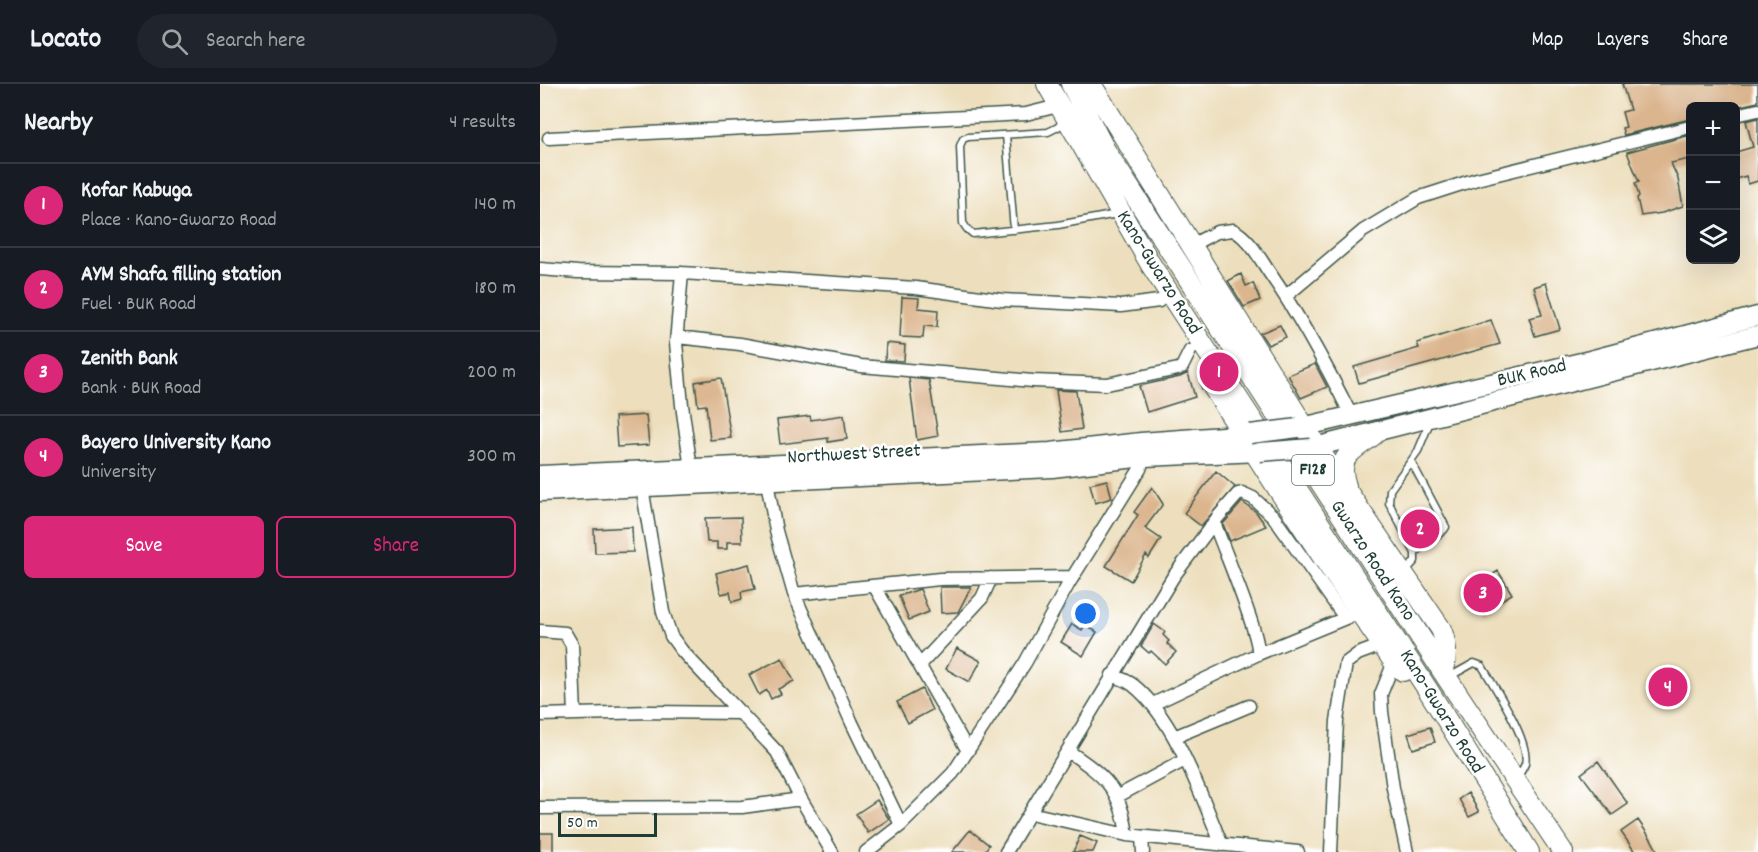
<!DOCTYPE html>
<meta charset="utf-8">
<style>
:root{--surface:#171b24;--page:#20242c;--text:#f1f3f6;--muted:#9ea1a6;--line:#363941;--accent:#db2777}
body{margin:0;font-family:Dekko,sans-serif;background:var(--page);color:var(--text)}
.controls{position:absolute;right:18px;top:18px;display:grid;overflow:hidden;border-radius:9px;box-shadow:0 6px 24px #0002}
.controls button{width:54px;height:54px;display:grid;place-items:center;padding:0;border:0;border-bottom:2px solid var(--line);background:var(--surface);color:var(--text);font:30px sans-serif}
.scale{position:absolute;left:18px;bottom:15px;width:99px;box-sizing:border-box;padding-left:6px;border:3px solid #1f3d34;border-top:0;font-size:16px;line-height:21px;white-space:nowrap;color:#1f3d34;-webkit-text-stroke:4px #fff;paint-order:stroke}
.you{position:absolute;left:546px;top:530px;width:21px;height:21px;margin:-15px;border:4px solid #fff;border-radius:50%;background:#1a73e8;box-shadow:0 0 0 9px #1a73e833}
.badge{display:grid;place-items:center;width:39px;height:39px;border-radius:50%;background:var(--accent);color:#fff;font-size:20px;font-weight:700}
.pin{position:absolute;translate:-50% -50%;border:3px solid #fff;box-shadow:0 2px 6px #0006}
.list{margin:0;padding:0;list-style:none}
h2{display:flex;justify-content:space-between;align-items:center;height:78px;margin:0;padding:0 24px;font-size:26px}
h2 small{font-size:20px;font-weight:400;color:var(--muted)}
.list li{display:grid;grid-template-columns:39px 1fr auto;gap:18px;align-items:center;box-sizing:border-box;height:84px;padding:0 24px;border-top:2px solid var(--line)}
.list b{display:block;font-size:22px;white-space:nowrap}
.list p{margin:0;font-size:20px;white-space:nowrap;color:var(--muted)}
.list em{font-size:20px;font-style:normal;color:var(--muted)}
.actions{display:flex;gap:12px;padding:18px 24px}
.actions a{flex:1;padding:14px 0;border:2px solid var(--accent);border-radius:9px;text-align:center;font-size:21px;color:var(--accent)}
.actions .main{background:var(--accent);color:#fff}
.icon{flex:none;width:33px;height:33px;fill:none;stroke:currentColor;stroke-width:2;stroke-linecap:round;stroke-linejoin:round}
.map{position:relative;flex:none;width:1218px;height:768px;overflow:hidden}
header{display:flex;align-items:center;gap:36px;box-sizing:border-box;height:84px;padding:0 30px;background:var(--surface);border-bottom:2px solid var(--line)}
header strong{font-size:28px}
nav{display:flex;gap:33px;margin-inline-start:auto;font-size:21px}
.search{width:420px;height:54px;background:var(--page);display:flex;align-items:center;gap:15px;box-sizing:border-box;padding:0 21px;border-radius:33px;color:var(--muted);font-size:22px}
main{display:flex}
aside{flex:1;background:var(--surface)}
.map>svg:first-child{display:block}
</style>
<header>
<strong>Locato</strong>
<div class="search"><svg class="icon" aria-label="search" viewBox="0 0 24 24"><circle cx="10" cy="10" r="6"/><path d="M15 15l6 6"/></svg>Search here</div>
<nav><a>Map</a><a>Layers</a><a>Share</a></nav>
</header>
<main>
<aside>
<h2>Nearby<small>4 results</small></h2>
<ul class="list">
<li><span class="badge">1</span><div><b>Kofar Kabuga</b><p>Place · Kano-Gwarzo Road</p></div><em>140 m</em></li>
<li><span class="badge">2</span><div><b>AYM Shafa filling station</b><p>Fuel · BUK Road</p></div><em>180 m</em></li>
<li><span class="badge">3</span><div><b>Zenith Bank</b><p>Bank · BUK Road</p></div><em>200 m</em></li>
<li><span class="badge">4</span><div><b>Bayero University Kano</b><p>University</p></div><em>300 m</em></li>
</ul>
<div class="actions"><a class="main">Save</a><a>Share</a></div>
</aside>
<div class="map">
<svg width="1218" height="768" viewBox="0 0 1218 768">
<rect width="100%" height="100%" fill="#fff"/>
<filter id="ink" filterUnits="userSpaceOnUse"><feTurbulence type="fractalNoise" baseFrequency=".0167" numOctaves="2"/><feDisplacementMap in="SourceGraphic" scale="12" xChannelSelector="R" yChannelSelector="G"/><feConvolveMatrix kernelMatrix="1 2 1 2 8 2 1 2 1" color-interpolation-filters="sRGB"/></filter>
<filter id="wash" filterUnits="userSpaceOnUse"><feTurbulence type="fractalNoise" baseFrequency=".008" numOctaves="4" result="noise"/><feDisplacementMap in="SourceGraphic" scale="24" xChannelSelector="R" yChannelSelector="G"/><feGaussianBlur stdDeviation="1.35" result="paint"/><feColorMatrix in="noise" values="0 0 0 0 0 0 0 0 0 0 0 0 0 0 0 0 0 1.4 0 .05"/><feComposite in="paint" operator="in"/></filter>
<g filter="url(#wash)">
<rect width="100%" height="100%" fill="#eddfbd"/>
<g id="blocks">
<path fill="#dbb58e" d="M 1082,0 L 1218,0 L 1218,18 L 1196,23 L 1150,22 L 1150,35 L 1084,51 L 1082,44 L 1086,43 L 1082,28 L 1090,26 Z
M 1218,34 L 1218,97 L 1208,100 L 1206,92 L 1196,95 L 1196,68 L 1213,63 L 1206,37 Z
M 1150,51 L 1150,75 L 1131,79 L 1138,95 L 1143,122 L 1122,129 L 1101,132 L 1097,114 L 1099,112 L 1095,99 L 1099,98 L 1087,68 Z
M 701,190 L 706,202 L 713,199 L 720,216 L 704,223 L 688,197 Z
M 1006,199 L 1020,245 L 995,252 L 989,234 L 1002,231 L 994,203 Z
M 362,213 L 379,214 L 378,224 L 398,226 L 397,243 L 384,242 L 383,254 L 360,253 Z
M 951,236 L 960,260 L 819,299 L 814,283 L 879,264 L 877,259 Z
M 740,241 L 746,253 L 728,261 L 720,249 Z
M 346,259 L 365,261 L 364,277 L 345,276 Z
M 775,280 L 787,303 L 761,314 L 748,291 Z
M 648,289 L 655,313 L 607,328 L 599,302 L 640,293 Z
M 181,294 L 191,354 L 170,356 L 166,321 L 158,322 L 155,298 Z
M 369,294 L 389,296 L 398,352 L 377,356 Z
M 516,306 L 536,307 L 542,345 L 522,348 Z
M 106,331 L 109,361 L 77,363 L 75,333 Z
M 304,331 L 307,355 L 288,358 L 288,354 L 240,360 L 237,336 L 270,332 L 271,336 Z
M 676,387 L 695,403 L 661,442 L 644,429 Z
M 567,396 L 572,414 L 555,419 L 550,400 Z
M 612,403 L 623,420 L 605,444 L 621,455 L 609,474 L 606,471 L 591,497 L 566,482 L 598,431 L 594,428 Z
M 702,418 L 716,428 L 726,442 L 690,457 L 683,440 Z
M 892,428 L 900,443 L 875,457 L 867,442 Z
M 201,433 L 202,458 L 187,458 L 187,465 L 177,465 L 177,458 L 167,458 L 165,434 Z
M 92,443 L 93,468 L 55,469 L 54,445 Z
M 209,480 L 215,505 L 201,508 L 202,515 L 192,518 L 190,508 L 181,510 L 176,489 Z
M 958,487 L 972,510 L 943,527 L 930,505 Z
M 400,503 L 431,503 L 418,528 L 401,529 Z
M 380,505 L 389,528 L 369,536 L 359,512 Z
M 532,540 L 542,546 L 545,541 L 557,548 L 543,572 L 521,558 Z
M 614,540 L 625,548 L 623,551 L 629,557 L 627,559 L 636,568 L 625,580 L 611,567 L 609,569 L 601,562 Z
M 417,564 L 441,577 L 429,598 L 406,585 Z
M 242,574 L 254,597 L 238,605 L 241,610 L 231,615 L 227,606 L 219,611 L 209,591 Z
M 382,605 L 392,626 L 368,639 L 357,618 Z
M 890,643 L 895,658 L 873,665 L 868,650 Z
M 1058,677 L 1088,720 L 1072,731 L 1041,690 Z
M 928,709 L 939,728 L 929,733 L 919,715 Z
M 337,716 L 349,735 L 328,749 L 316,730 Z
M 1098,736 L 1111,755 L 1118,768 L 1095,768 L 1081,748 Z
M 430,746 L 449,761 L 444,768 L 412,768 Z
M 0,749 L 13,749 L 13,768 L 0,768 Z
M 540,752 L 557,759 L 553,768 L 533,768 Z"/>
</g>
</g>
<g filter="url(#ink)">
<use href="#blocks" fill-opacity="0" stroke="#3e5549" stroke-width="1.5"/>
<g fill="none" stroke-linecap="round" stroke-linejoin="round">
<g stroke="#3e5549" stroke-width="9">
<path id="lane" d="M 523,37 L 518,43 L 508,48 L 428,53 L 423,55 L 420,62 L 423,139 L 427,145 L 433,150 L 518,141 L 577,130
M 466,51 L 474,146
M 871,377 L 906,443 L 904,446 L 875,469
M 865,488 L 875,477 L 875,469 L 849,419 L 850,406 L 878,367 L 890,338
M 909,593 L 934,579 L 942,582 C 954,602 991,658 985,680 C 983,685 980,689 978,693"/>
</g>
<g stroke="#3e5549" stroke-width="15">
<path id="street" d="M 1196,31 L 1218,26
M 9,54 L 486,30 L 518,22
M 651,161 L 677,148 L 693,146 C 709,154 719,173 729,188 C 761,234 787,283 812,333
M 0,185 L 38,188 L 142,189 L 376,204 L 462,216 L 581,222 L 619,217
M 142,189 L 136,259 L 142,321 L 151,385
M 746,212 L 823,147 L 878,114 L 937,95 L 1150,43
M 137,253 L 200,260 L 321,282 L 493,297 L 567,300 L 638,285 L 642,283 L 650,267
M 227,398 L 236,447 L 254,510 L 312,639 L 361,741
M 102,403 L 123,528 L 131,552 L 142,567 L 237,668 L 261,715 L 292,768
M 674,438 C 682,462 721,552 718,570
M 335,503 L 428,667
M 254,510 L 400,495 L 533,493
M 0,547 L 25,549 L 32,561 L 35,630
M 854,578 L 841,610 L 842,628 L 853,704 L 867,768
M 380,581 L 442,514 L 451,494
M 572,591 C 579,594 587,596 593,601 C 635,634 661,712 682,761
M 613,620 L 718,570 L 813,531
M 0,631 L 110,628 L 201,629
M 634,653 L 709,622
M 528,667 C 565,692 581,705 587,751
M 578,712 L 645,676
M 0,724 L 202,723 L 261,715
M 490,729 L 587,751 L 758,768
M 602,753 L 603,768
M 326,768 L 361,741 L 413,689 L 485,579 L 529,499 L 600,385 L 604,373
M 466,768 L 633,493 L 678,433 L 698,410 L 702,409 L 713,414 L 733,432 L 805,534
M 791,768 L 797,637 L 806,579 L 818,570 L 842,561"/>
</g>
<g stroke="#3e5549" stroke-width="21">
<path id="secondary" d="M 758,344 L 1050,276 L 1218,232
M 771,364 L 1218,251
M 0,391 L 510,368 L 601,358 L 710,350
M 0,408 L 512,384 L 604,373 L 720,368"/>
</g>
<g stroke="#3e5549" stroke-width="22">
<path id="primary" d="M 507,0 L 611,181 L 888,606 L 989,768
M 531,0 L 565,66 L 907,594 L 1023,768
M 551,0 L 777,363 L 901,545 C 907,560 907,571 904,587
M 671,300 C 730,394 790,486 854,578 L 863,587
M 806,402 C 795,368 816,367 837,348"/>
</g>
<use href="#lane" stroke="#fff" stroke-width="6"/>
<use href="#street" stroke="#fff" stroke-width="12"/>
<use href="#secondary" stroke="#fff" stroke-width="18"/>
<use href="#primary" stroke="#fff" stroke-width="20"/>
<g stroke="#3e5549" stroke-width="21" stroke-linecap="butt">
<path id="secondary-bridge" d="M 710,350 L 758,344
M 720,368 L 771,364"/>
</g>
<use href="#secondary-bridge" stroke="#fff" stroke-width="18"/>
</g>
</g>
<g text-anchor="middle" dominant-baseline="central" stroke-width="5" stroke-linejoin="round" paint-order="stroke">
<rect fill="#fff" stroke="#627771" stroke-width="1.5" x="752" y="371" width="42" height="30" rx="4.5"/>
<g font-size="18" font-weight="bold" fill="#1f3d34">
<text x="773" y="386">F128</text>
</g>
<g font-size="20" fill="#1f3d34" stroke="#fff">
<text transform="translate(618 189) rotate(58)">Kano-Gwarzo Road</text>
<text transform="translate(992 290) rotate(-13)">BUK Road</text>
<text transform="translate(314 371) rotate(-3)">Northwest Street</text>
<text transform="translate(832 477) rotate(57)">Gwarzo Road Kano</text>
<text transform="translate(901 628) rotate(58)">Kano-Gwarzo Road</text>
</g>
</g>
</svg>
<div class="controls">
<button>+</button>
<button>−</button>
<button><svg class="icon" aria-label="layers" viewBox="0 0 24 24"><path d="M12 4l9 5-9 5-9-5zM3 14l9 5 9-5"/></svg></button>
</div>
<div class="scale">50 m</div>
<div class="you"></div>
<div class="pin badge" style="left:679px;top:288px">1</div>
<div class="pin badge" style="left:880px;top:445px">2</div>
<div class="pin badge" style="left:943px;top:509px">3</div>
<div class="pin badge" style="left:1128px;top:603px">4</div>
</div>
</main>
